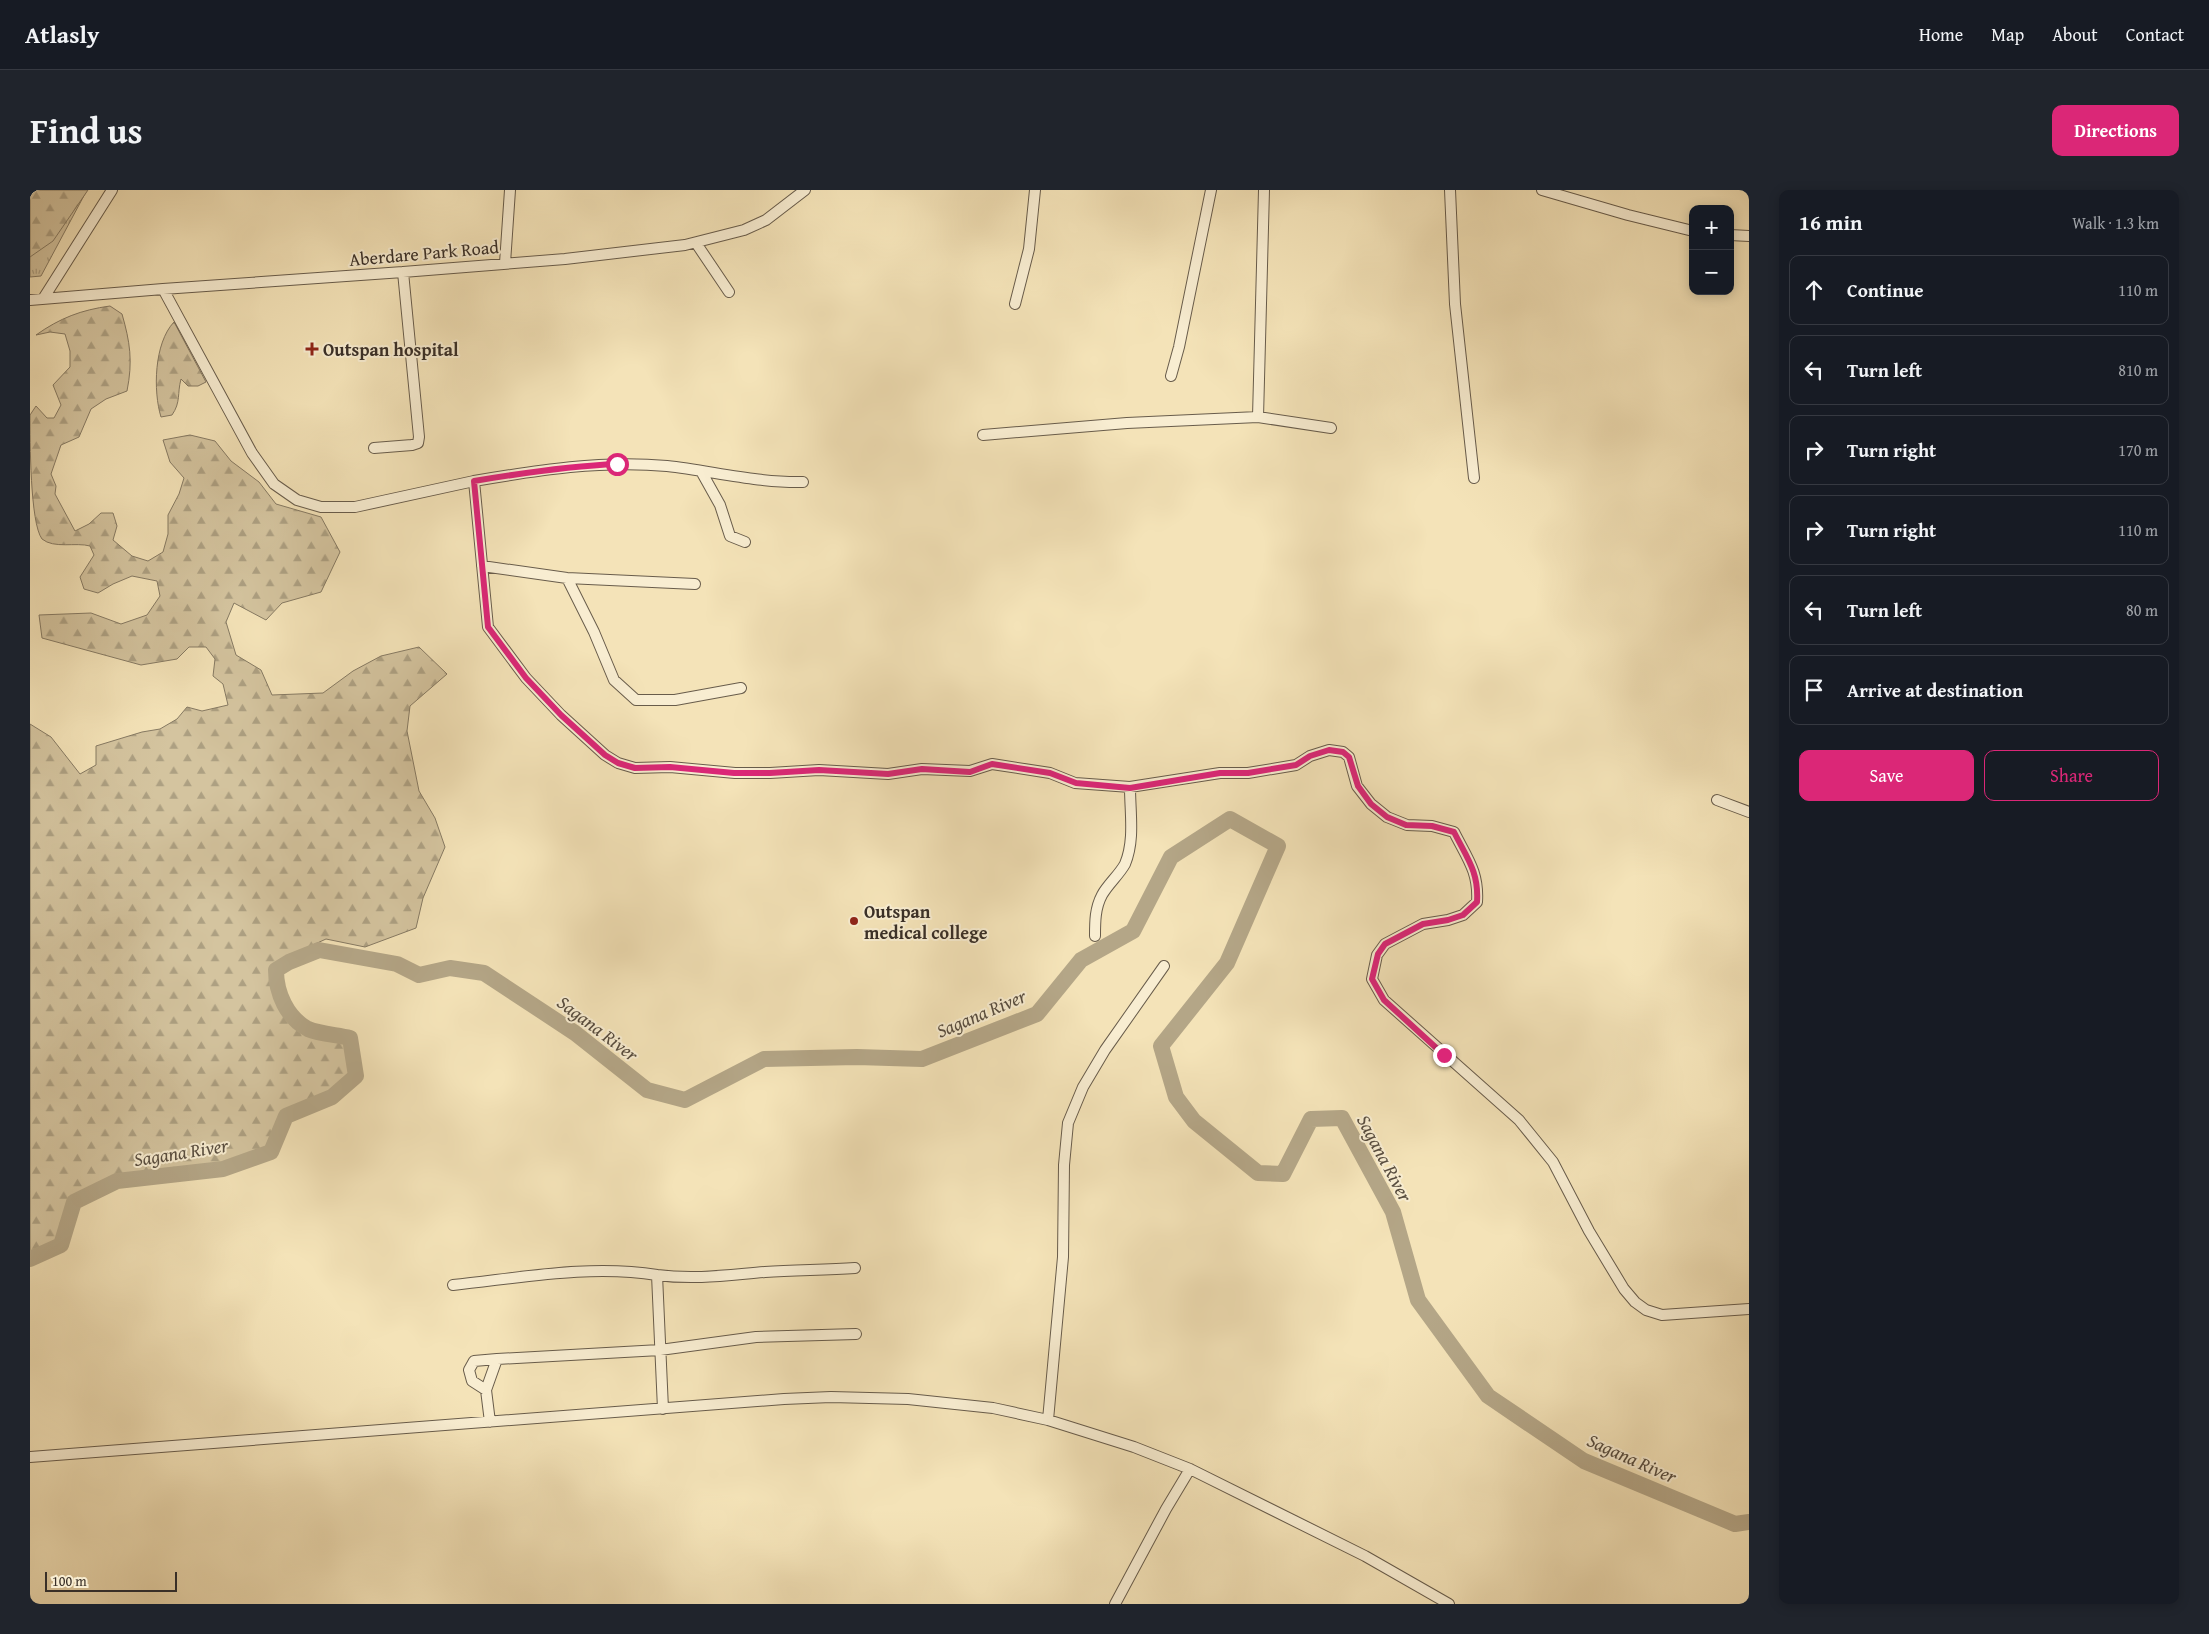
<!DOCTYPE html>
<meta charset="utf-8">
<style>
:root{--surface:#171b24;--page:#20242c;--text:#f1f3f6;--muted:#9ea1a6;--line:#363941;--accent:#db2777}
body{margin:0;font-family:"Gentium Book Plus",serif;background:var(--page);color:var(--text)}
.controls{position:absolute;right:15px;top:15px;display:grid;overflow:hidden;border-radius:10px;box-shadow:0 2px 12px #0003}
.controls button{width:45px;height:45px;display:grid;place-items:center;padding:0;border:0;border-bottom:1px solid var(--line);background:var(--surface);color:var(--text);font:25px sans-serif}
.scale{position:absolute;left:15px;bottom:12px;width:132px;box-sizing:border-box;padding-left:5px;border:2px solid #392f27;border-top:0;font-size:14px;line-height:18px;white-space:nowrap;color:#392f27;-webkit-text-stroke:4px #f8edd1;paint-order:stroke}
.stop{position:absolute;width:15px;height:15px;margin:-11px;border:4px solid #db2777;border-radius:50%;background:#fff}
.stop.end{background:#db2777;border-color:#fff;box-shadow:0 1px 5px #0008}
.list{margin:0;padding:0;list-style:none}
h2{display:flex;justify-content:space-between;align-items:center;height:65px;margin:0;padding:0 20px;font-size:21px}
h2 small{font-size:16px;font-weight:400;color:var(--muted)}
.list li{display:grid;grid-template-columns:32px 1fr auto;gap:15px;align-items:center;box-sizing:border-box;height:70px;margin:0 10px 10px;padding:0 10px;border:1px solid var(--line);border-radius:10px}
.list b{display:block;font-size:19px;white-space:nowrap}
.list em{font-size:16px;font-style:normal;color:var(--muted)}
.actions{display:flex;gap:10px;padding:15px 20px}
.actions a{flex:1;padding:11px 0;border:1px solid var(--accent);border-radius:10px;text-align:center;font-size:18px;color:var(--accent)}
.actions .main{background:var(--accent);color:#fff}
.icon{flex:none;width:28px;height:28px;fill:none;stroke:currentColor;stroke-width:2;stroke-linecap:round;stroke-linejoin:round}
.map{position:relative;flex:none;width:1719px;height:1414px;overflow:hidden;border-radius:10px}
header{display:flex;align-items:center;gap:30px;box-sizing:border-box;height:70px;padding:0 25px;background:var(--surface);border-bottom:1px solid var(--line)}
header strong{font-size:24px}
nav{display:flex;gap:28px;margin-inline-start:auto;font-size:18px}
.intro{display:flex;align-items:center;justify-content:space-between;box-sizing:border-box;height:120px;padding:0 30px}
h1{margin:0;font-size:35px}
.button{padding:12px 22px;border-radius:10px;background:var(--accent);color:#fff;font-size:18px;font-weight:700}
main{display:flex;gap:30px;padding:0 30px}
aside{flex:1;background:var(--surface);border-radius:10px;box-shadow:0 2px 12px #0003}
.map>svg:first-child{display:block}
</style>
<header>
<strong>Atlasly</strong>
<nav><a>Home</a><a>Map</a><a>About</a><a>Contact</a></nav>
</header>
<div class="intro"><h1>Find us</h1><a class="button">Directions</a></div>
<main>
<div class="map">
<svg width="1719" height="1414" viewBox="0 0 1719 1414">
<defs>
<pattern id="grass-tufts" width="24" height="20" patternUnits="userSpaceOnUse" patternTransform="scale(1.25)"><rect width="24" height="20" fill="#d4c49f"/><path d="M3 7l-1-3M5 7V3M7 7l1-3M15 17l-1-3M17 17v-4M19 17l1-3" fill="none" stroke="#ada082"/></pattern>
<pattern id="forest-firs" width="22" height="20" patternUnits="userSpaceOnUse" patternTransform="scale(1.25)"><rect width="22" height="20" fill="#d4c49f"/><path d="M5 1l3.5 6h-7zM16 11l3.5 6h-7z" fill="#ada082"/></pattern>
</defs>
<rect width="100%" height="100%" fill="#f4e3b8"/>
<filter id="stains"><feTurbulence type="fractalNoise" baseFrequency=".004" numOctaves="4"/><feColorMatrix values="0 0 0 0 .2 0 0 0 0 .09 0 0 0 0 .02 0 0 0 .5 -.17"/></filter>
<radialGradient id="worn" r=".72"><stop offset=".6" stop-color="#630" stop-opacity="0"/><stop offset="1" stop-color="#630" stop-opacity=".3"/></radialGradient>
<path fill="url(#grass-tufts)" stroke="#867a63" d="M 0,0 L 57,0 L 11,86 L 0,87 Z"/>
<path fill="url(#forest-firs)" stroke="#867a63" d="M 0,0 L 58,0 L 23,51 L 0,67 Z
M 80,116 L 92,124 C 100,152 103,171 97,201 L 76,209 L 61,219 L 49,247 L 31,255 L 21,284 L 26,296 L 25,304 L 45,341 L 59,334 L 71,323 L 83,323 L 87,336 L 83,350 L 102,366 L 118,371 L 133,362 L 138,344 L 138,325 L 149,304 L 154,288 L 140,272 L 133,250 L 160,245 L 185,251 L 201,271 L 229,292 L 246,314 L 291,327 L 310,362 L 291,402 L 252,413 L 236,430 L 204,413 L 196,432 L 206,465 L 231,480 L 242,505 L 293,503 L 323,481 L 351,466 L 389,457 L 417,484 L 380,516 L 377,541 L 389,601 L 405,628 L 415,657 L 393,708 L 386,738 L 335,757 L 296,749 L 261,765 L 246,780 C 246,802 257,828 278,839 C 290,844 308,845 320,848 L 326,886 L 302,907 L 256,926 L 241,962 L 193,979 L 87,991 L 44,1012 L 31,1055 L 0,1069 L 0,534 L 21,547 L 50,584 L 66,575 L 66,556 L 112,542 L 130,539 L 147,529 L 157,517 L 172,521 L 198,515 L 193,494 L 183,486 L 185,469 L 176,457 L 159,457 L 147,469 L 111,475 L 12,448 L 9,425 L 61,423 L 91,434 L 117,425 L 130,406 L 127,391 L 102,386 L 83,394 L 68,403 L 54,399 L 50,387 L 64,365 L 60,356 C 46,352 24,359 12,349 C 0,333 0,250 0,225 L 6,216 L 17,228 L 24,228 L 31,215 L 23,195 L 40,177 L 40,161 L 35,144 L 20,142 L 6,145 C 30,128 51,120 80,116 Z
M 144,132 L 176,192 L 168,196 L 158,196 L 151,189 C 147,204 151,212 142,225 L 131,227 C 123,201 124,153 144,132 Z"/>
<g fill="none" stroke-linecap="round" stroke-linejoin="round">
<path stroke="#b4a687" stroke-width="16" d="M 0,1069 L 31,1055 L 44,1012 L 87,991 L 193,979 L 241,962 L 256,926 L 302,907 L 326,886 L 320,848 C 308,845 290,844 278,839 C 257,828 246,803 246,780 L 259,772 L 289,760 L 367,774 L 389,785 L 420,778 L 454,783 L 545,843 L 617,900 L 655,910 L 734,869 L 827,867 L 892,869 L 1007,824 L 1051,770 L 1103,741 L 1141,667 L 1200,629 L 1248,656 L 1197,773 L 1131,856 L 1146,907 L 1164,931 L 1228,983 L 1253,984 L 1281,929 L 1312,928 L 1363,1022 L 1388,1110 L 1458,1206 L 1554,1271 L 1705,1334 L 1719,1332"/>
<g stroke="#685c4b" stroke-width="12">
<path id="minor" d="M 1420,0 L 1425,114 L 1444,288
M 1512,0 L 1598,25 L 1663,41
M 1700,45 L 1719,46
M 666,53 L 699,102
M 475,73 L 480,0
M 133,99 L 222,263 L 244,294 L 267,310 L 291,317 L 325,317 L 444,291 L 458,437 L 496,488 L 531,525 L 575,565 L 588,573 L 605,578 L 640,577 L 705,583 L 740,583 L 789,580 L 858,584 L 892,579 L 940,581 L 962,574 L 1020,583 L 1045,593 L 1100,597 L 1190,583 L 1218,583 L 1266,575 L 1280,566 L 1299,560 L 1313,562 L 1319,567 L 1327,596 L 1341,614 L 1357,627 L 1377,635 L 1402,636 L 1424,642 C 1437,668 1449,682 1447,712 L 1433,725 L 1418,730 L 1393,734 L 1355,754 L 1347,765 L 1342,789 L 1354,810 L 1489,930 L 1523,972 L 1559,1041 L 1594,1099 L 1605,1112 L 1616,1120 L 1632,1125 L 1719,1119
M 13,109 L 82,0
M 0,110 L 133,99 L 373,82 L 535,69 L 655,55 L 714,40 L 736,30 L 775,0
M 985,114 L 999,59 L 1005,0
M 1141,186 L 1149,157 L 1181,0
M 1228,227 L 1234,0
M 953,245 L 1097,233 L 1228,227 L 1301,238
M 344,258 L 382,255 L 388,253 L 389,247 L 373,82
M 671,281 L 690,315 L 700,346 L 715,352
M 444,291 C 509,280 571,270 637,276 C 682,281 727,293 773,292
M 452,376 L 537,388 L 665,394
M 537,388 L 564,442 L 584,490 L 606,510 L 645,510 L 711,498
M 1687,610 L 1719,622
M 1065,746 C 1065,732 1065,718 1072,705 C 1078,694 1089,685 1095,674 C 1105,650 1100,623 1100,597
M 627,1085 C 665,1090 698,1085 735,1082 C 765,1080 795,1080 825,1078
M 423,1095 C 490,1088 560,1074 627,1085 L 633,1219
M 456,1200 L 442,1191 L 439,1180 L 444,1171 L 467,1169
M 1018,1230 L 1033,1067 L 1034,975 L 1038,933 L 1053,897 L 1075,860 L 1134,776
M 460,1232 L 456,1200 L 467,1169 L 630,1160 L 726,1147 L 826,1144
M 0,1267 L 754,1209 L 801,1207 L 878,1209 L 963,1218 L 1018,1230 L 1104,1257 L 1160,1279 L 1335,1366 L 1419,1414
M 1085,1414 L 1136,1319 L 1160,1279"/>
</g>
<use href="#minor" stroke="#f8edd1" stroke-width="10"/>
</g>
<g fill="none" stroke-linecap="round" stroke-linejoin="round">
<path stroke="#db2777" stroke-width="6" d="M 587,274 C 539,276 492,283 444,291 L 458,437 L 496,488 L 531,525 L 575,565 L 588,573 L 605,578 L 640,577 L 704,583 L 740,583 L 789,580 L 858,584 L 892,579 L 940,582 L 962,574 L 1020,583 L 1046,593 L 1100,598 L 1190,583 L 1218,583 L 1266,575 L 1280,566 L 1299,560 L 1313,562 L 1319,567 L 1328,596 L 1341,614 L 1357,627 L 1376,635 L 1402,636 L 1424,642 C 1437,668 1449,682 1447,712 L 1433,725 L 1418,730 L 1393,734 L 1355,754 L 1348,764 L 1342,789 L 1354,810 L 1414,865"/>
</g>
<g fill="#8f2418" stroke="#f8edd1" stroke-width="2">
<path d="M279.5 151.5h5v5h5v5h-5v5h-5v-5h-5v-5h5z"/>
<circle cx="824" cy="731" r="5"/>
</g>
<g text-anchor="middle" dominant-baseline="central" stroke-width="4" stroke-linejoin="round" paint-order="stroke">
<g font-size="18" fill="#392f27" stroke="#f8edd1">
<text transform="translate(394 63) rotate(-5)">Aberdare Park Road</text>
</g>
<g font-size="18" font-weight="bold" fill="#392f27" stroke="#f8edd1" text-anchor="start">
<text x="293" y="159">Outspan hospital</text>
<text x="834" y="721">Outspan<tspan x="834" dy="21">medical college</tspan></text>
</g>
<g font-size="19" font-style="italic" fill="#584d3f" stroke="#f8edd1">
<text transform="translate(951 823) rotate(-23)">Sagana River</text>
<text transform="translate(568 838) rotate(37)">Sagana River</text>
<text transform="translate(151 962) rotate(-9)">Sagana River</text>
<text transform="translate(1355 968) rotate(62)">Sagana River</text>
<text transform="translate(1602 1268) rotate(24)">Sagana River</text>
</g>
</g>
<rect width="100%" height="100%" filter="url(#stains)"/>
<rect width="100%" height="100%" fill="url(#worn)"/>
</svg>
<div class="controls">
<button>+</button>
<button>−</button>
</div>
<div class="scale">100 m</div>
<div class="stop" style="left:587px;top:274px"></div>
<div class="stop end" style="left:1414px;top:865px"></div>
</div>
<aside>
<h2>16 min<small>Walk · 1.3 km</small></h2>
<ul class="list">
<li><svg class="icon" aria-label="ahead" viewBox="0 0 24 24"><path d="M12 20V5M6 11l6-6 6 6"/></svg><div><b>Continue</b></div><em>110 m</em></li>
<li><svg class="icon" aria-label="left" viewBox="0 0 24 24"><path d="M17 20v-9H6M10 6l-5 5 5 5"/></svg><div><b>Turn left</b></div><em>810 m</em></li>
<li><svg class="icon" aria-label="right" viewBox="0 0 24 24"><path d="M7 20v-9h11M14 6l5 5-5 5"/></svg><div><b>Turn right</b></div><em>170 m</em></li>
<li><svg class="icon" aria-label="right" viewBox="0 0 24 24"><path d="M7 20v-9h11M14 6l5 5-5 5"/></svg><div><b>Turn right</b></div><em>110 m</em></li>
<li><svg class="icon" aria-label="left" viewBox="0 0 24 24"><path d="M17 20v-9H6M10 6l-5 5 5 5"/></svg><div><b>Turn left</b></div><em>80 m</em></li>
<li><svg class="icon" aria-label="arrive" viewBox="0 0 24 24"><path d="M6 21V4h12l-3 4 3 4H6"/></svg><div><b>Arrive at destination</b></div></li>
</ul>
<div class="actions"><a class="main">Save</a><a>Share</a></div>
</aside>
</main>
